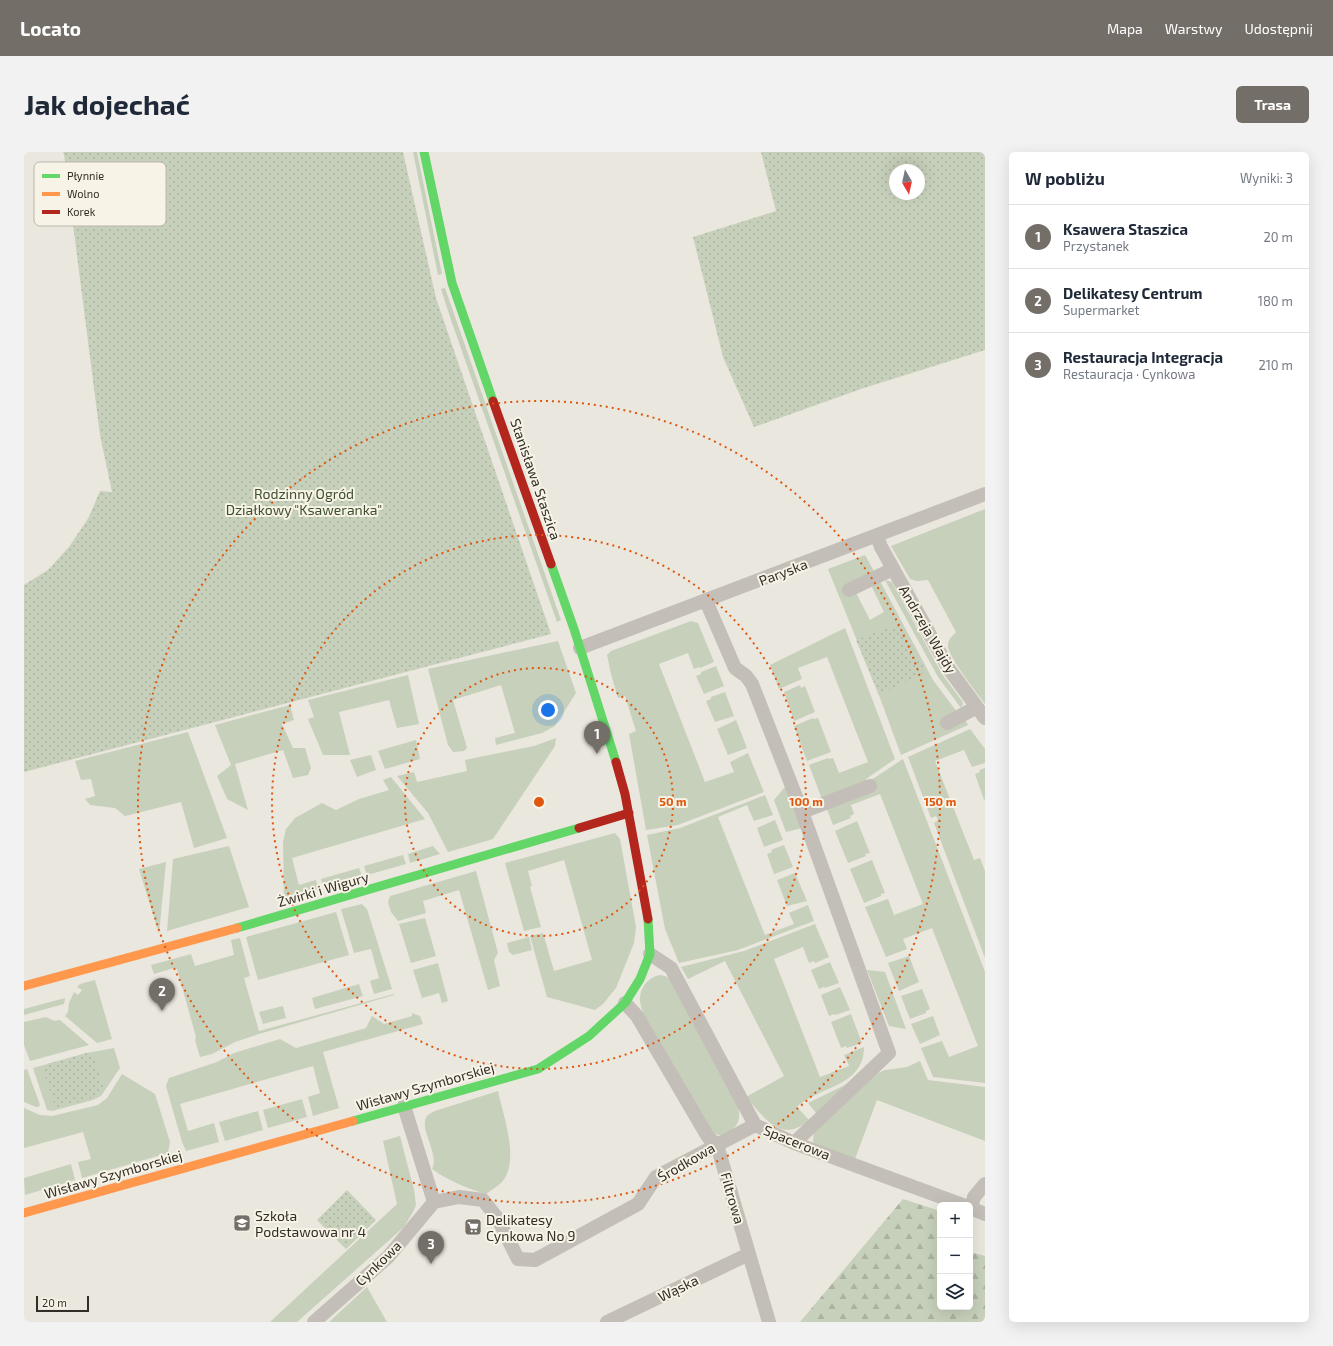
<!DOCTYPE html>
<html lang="pl">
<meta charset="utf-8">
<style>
:root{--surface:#fff;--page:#f2f2f3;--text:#1f2937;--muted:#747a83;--line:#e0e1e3;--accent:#736e67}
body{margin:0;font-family:"Exo 2",sans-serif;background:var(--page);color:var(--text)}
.controls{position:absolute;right:12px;bottom:12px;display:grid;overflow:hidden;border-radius:6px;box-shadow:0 4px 16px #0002}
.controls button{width:36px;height:36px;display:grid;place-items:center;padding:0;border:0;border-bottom:1px solid var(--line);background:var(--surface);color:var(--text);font:20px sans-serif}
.compass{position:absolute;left:865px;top:12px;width:36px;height:36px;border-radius:50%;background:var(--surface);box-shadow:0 4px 16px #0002;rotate:171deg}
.scale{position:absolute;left:12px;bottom:10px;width:53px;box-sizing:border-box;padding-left:4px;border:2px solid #332d27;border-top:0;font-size:11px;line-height:14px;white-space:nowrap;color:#332d27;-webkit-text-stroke:3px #f7f3e6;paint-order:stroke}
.you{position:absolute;left:524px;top:558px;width:14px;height:14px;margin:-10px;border:3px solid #fff;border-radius:50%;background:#1a73e8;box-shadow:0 0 0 6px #1a73e833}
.badge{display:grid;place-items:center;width:26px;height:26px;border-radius:50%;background:var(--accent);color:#fff;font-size:13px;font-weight:700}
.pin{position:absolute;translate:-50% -33px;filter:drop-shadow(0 1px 2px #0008)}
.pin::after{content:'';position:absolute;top:21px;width:14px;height:12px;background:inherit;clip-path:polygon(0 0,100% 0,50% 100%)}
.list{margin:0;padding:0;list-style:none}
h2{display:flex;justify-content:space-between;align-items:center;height:52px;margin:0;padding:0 16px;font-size:17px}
h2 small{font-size:13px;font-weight:400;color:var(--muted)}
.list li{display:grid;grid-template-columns:26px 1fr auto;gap:12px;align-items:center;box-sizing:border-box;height:64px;padding:0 16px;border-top:1px solid var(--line)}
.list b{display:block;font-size:15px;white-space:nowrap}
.list p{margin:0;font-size:13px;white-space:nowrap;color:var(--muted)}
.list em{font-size:13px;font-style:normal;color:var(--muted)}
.icon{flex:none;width:22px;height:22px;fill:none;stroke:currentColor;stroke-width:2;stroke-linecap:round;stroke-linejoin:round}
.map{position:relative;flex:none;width:961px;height:1170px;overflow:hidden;border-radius:6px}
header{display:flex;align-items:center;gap:24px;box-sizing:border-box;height:56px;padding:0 20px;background:var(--accent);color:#fff}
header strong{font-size:19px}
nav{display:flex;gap:22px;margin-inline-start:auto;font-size:14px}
.intro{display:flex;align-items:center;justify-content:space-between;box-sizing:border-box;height:96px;padding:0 24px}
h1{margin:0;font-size:28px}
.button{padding:10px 18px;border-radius:6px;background:var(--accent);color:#fff;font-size:14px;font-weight:700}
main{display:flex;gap:24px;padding:0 24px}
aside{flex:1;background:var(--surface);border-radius:6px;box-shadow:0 4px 16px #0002}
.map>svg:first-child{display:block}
</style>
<header>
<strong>Locato</strong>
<nav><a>Mapa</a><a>Warstwy</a><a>Udostępnij</a></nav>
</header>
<div class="intro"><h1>Jak dojechać</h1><a class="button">Trasa</a></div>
<main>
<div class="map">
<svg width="961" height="1170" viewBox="0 0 961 1170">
<defs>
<pattern id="forest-firs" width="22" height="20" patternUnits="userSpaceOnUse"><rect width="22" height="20" fill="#c7d0ba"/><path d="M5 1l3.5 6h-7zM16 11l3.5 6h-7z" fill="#abb3a0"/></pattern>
<pattern id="park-dots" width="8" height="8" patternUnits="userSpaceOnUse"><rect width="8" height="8" fill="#c7d0ba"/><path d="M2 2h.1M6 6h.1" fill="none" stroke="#abb3a0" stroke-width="1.8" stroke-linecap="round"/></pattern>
</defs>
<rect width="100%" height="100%" fill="#eae7df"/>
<path fill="#c7d0ba" d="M 389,0 L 393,0 L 418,122 L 414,123 Z
M 421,136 L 537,468 L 533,470 L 427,168 L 417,137 Z
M 961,357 L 961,552 C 953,541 923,504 924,493 C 924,487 929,484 932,480 L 904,428 L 893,429 L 886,427 L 867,394 Z
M 841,403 L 851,421 L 831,439 L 846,468 L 860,460 L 847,433 L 856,429 L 909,528 L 933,560 L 941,567 L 944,573 L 877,603 L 855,543 L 804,417 Z
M 861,428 L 868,430 L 870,434 L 918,522 L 938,549 L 939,552 L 937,556 L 914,525 Z
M 667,469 L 674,471 L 690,510 L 676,516 L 675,515 L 670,517 L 664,501 L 635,512 L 681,630 L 710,620 L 706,610 L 724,601 L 740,640 L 654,673 L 622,678 L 605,582 L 612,579 L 601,544 L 594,546 L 587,522 L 583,503 L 587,499 Z
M 821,476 L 871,607 L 842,627 L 842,630 L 798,647 L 785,613 L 804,606 L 805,607 L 809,606 L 815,621 L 844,610 L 803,505 L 774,516 L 778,527 L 755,537 L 746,513 Z
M 534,489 L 552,541 L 531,574 L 518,581 L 472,593 L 471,586 L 491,581 L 477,533 L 429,548 L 443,596 L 440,599 L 429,600 L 424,593 L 404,517 Z
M 692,514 L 700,534 L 680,542 L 672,524 L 677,522 L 677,520 Z
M 384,523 L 395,572 L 373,576 L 365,548 L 315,560 L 326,603 L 299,603 L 284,567 L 290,565 L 284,548 Z
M 776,533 L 777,536 L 781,534 L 791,560 L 770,569 L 760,540 Z
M 701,540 L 710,564 L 691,570 L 682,549 L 687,547 L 687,545 Z
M 266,553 L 270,568 L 258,572 L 269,596 L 281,596 L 287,616 L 284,623 L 269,626 L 259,598 L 211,612 L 224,658 L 203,647 L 193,624 L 207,613 L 191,573 Z
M 789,566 L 790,567 L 794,566 L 807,600 L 783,609 L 770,574 Z
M 712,568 L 723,596 L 704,603 L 693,577 Z
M 946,577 L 961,597 L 961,611 L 948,615 L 940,598 L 911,609 L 950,708 L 956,706 L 961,719 L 961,806 L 910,671 L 914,668 L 912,664 L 907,666 L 884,605 Z
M 164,580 L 203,686 L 170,696 L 157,650 L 101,664 L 91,656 L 66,653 L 61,647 L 71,644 L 67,627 L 57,628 L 51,609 Z
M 532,586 L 531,594 L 469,687 L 424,700 L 404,661 L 373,624 L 390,620 L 393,630 L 443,619 L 441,608 L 510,594 Z
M 392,588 L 396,607 L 361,617 L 354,599 Z
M 347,603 L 352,618 L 333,625 L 326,608 Z
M 879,607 L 961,820 L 961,931 L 909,925 L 897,896 L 918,889 L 925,905 L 954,894 L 908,776 L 879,787 L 883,797 L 862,805 L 841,755 L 864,747 L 870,763 L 899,752 L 856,642 L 827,653 L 830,662 L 826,664 L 827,666 L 809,673 L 803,657 Z
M 961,616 L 961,647 L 960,648 L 951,622 L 956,620 L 955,618 Z
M 367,625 L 401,667 L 268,706 L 275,733 L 292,728 L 295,737 L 262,746 L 260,745 L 259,690 L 262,677 L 271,666 L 298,651 L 312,658 L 335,647 L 365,638 L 359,628 Z
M 761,635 L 778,676 L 762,680 L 750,648 Z
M 741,643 L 749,663 L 730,669 L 723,653 L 694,665 L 741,783 L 770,772 L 765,761 L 784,753 L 790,769 L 714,798 L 655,811 L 641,777 L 623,683 L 656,676 Z
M 751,668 L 759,688 L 740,695 L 733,676 Z
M 833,669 L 846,701 L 841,702 L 842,704 L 824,711 L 811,679 Z
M 591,681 L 596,687 L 612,775 L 610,791 L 592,836 L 579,852 L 571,858 L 523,845 L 506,784 L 519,781 L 530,819 L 568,808 L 540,708 L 504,719 L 508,734 L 506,735 L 517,775 L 500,779 L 481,711 Z
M 760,693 L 769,715 L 750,722 L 743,702 L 748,700 L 747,698 Z
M 205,694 L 225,755 L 143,779 L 149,707 Z
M 409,694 L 416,702 L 386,711 L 384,702 Z
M 379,703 L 382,712 L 343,723 L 340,714 Z
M 848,708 L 861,741 L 857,742 L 857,744 L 840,751 L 826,717 Z
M 142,710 L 135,782 L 115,717 Z
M 335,716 L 338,724 L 299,735 L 297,727 Z
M 452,719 L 474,801 L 470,808 L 476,834 L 464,838 L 435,738 L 399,749 L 402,761 L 374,769 L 367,760 L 364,750 L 366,744 Z
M 771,721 L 783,749 L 763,754 L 753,728 Z
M 338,752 L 343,757 L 368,837 L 350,842 L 346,829 L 355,826 L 347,797 L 330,801 L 317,757 Z
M 312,760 L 325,803 L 234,828 L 222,785 Z
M 401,766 L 412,804 L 387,811 L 375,772 Z
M 791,772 L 805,805 L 791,811 L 790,809 L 785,811 L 779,795 L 750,807 L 796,925 L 825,914 L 820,903 L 840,895 C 840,935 795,934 773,955 L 785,968 C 757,993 740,965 722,945 L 760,924 L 701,809 L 664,827 L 657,815 L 720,799 Z
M 505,785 L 508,798 L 489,803 L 485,800 L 483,791 Z
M 216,786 L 226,824 L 220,826 L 235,879 L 370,842 L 370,843 L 235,882 L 211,890 L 188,902 L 176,905 L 171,888 L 172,885 L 153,817 L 150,816 L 130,822 L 127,813 L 167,802 L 171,814 L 210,803 L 207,788 Z
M 885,804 L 895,830 L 875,839 L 864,811 Z
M 806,810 L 815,831 L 801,836 L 800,835 L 795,837 L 787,818 Z
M 414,811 L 424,849 L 418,851 L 415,841 L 398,846 L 389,818 Z
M 843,818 L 861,820 L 882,877 L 865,874 Z
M 636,823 L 641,824 L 646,827 L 714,954 C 718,970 712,977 698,984 L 689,981 L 619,861 C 618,856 615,850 616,845 C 617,834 625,825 636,823 Z
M 71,828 L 88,887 L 73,891 L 41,864 L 44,860 L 45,851 L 50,840 L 54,843 L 58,838 L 53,835 L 56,832 Z
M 335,832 L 339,844 L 291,857 L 288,846 Z
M 816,835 L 826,858 L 811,863 L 810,862 L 805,864 L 797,843 Z
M 898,837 L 906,857 L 902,859 L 902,861 L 886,867 L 877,844 Z
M 41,846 L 40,852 L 0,863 L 0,857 Z
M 259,854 L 262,866 L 239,872 L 235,860 Z
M 388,861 L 396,864 L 399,872 L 299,900 L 315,956 L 289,964 L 284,945 L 296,941 L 289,914 L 156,952 L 164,979 L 190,971 L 195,990 L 162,999 L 158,990 L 142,934 L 145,926 L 193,910 L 210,901 L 256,887 L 272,896 L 342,876 L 348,864 L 360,872 L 388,864 Z
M 827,862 L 838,891 L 823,896 L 822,894 L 817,896 L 807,870 Z
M 909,864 L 916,883 L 896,892 L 887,872 Z
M 22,865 L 30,869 L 36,868 L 65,893 L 6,909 L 0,893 L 0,870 Z
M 90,896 L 96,916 L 77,944 L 69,948 L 28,959 L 23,958 L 9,916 L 63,901 Z
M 896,909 L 904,928 L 961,935 L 961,989 L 853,948 L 831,1007 L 791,993 L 789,989 L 790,978 L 852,922 L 861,918 L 883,915 Z
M 3,917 L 16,953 L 14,955 L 12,955 L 0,950 L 0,918 Z
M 98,922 L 131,942 L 146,990 L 144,1001 L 58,1026 L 54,1010 L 67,1007 L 59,980 L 0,996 L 0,956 L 16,963 L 28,964 L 74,953 L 83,946 Z
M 827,930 L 792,961 L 784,951 Z
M 474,939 C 479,963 497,1011 477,1031 C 473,1035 467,1038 462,1042 C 442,1036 425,1029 408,1017 C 416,1001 394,977 403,964 C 405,962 408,960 411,959 Z
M 278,947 L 283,965 L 244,976 L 239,958 Z
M 234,959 L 239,978 L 201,989 L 195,970 Z
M 376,984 L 390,1038 L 392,1053 L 389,1060 L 380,1075 L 273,1170 L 246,1170 L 373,1052 L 359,989 Z
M 47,1012 L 51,1028 L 1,1043 L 0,1026 Z
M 343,1135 L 363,1170 L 305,1170 Z"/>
<path fill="url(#forest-firs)" d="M 879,1047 L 916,1059 L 916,1085 L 913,1090 L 916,1091 L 916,1155 L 946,1155 L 946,1100 L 961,1104 L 961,1170 L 776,1170 Z"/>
<path fill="url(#park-dots)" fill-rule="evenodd" d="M 39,0 L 379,0 L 412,146 L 527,482 L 0,620 L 0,433 L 24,418 L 45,395 L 65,365 L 76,339 L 88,340 L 76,283 L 40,2 Z
M 737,0 L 961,0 L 961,198 L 840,236 L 730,275 L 699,205 L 669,85 L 752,59 ZM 871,18 L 895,18 L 895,42 L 871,42 Z
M 875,472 L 902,520 L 855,543 L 832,488 Z
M 63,901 L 70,904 L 79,936 L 74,944 L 36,955 L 31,954 L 19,918 L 23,912 Z
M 323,1038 L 352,1068 L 322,1097 L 293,1068 Z"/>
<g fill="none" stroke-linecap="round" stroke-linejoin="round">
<path stroke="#c3bfb8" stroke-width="14" d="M 853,384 L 857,395 L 925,517 L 961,566
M 825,438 L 869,417
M 682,449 L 711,516 L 722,524 L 728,532 L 778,660 L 865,901 L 770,991
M 556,496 L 961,342
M 923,571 L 953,555
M 778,660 L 846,634
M 626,802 L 647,816 L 731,973 L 770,991 L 939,1053
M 601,851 L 613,864 L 684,985 L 693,993 L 745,1170
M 410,1050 L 435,1045 L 459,1048 L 474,1067 L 494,1107 L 511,1108 L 614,1052 L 632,1025 L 731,973
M 946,1056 L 961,1062
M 947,1056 L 950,1045 L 961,1032
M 290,1170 L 364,1105 L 410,1050 L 380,954
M 583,1170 L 725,1102"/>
<path stroke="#63d668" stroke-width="9" d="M 400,0 L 428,131 L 469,249
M 527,412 L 550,477 L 592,610
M 213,776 L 555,676
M 329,969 L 514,917 L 565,884 L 601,851 L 616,827 L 626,802 L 624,767"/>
<path stroke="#ff974d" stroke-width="9" d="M 0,834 L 213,776
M 0,1061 L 329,969"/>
<path stroke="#b3261e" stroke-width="9" d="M 469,249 L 527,412
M 592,610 L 601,642 L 624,767
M 555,676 L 605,661"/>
</g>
<g fill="none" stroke="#df570d" stroke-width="2" stroke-dasharray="2 4">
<circle cx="515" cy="650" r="134"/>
<circle cx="515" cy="650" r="267"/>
<circle cx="515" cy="650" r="401"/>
</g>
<defs>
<g id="school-square" transform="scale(0.9)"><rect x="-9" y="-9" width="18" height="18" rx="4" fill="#736e67" stroke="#f7f3e6"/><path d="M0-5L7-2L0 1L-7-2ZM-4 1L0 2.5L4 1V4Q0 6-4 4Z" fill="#fff"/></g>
<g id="supermarket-square" transform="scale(0.9)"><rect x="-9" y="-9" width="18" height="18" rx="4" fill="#736e67" stroke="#f7f3e6"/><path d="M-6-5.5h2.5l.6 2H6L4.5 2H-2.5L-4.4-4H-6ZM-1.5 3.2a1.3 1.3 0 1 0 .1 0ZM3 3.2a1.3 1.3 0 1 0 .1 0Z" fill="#fff"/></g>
</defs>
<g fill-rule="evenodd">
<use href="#school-square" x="218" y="1071"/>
<use href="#supermarket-square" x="449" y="1075"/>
</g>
<g text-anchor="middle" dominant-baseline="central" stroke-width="4" stroke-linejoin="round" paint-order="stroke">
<g font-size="14" fill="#332d27" stroke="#f7f3e6">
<text transform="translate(512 327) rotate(71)">Stanisława Staszica</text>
<text transform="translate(759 420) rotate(-21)">Paryska</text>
<text transform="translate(904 477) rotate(60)">Andrzeja Wajdy</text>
<text transform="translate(299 737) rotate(-16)">Żwirki i Wigury</text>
<text transform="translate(401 934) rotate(-16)">Wisławy Szymborskiej</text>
<text transform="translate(773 990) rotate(22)">Spacerowa</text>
<text transform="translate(662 1010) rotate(-30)">Środkowa</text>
<text transform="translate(89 1022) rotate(-16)">Wisławy Szymborskiej</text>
<text transform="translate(709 1046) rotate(74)">Filtrowa</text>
<text transform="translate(354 1111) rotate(-44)">Cynkowa</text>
<text transform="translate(654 1136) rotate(-26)">Wąska</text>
</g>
<g font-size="14" fill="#3c4f2d" stroke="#f7f3e6">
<text x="280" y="341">Rodzinny Ogród<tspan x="280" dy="16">Działkowy "Ksaweranka"</tspan></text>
</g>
<g font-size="14" fill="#332d27" stroke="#f7f3e6" text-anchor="start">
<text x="231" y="1063">Szkoła<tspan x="231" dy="16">Podstawowa nr 4</tspan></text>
<text x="462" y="1067">Delikatesy<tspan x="462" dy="16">Cynkowa No 9</tspan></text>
</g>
</g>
<rect x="10" y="10" width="132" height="64" rx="6" fill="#f7f3e6" stroke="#bcb8ad" stroke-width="1"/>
<rect x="18" y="22" width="18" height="4" fill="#63d668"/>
<rect x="18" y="40" width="18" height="4" fill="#ff974d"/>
<rect x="18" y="58" width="18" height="4" fill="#b3261e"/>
<g font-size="11" fill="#332d27">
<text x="43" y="28">Płynnie</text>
<text x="43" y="46">Wolno</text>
<text x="43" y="64">Korek</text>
</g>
<circle cx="515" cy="650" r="6" fill="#df570d" stroke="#f7f3e6" stroke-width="2"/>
<g font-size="12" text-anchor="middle" font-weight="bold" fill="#df570d" stroke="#f7f3e6" stroke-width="4" stroke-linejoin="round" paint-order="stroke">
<text x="649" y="654">50 m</text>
<text x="782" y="654">100 m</text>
<text x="916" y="654">150 m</text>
</g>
</svg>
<div class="controls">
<button>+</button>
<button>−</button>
<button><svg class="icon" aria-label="layers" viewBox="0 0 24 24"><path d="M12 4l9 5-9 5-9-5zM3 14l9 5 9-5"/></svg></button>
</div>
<svg class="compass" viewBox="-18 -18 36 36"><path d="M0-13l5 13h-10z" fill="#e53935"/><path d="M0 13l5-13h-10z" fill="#747a83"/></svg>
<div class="scale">20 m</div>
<div class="you"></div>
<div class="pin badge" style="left:573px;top:602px">1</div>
<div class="pin badge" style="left:138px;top:859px">2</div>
<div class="pin badge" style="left:407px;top:1112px">3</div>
</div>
<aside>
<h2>W pobliżu<small>Wyniki: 3</small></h2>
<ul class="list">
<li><span class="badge">1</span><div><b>Ksawera Staszica</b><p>Przystanek</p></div><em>20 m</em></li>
<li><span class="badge">2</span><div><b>Delikatesy Centrum</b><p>Supermarket</p></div><em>180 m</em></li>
<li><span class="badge">3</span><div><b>Restauracja Integracja</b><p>Restauracja · Cynkowa</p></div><em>210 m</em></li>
</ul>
</aside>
</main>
